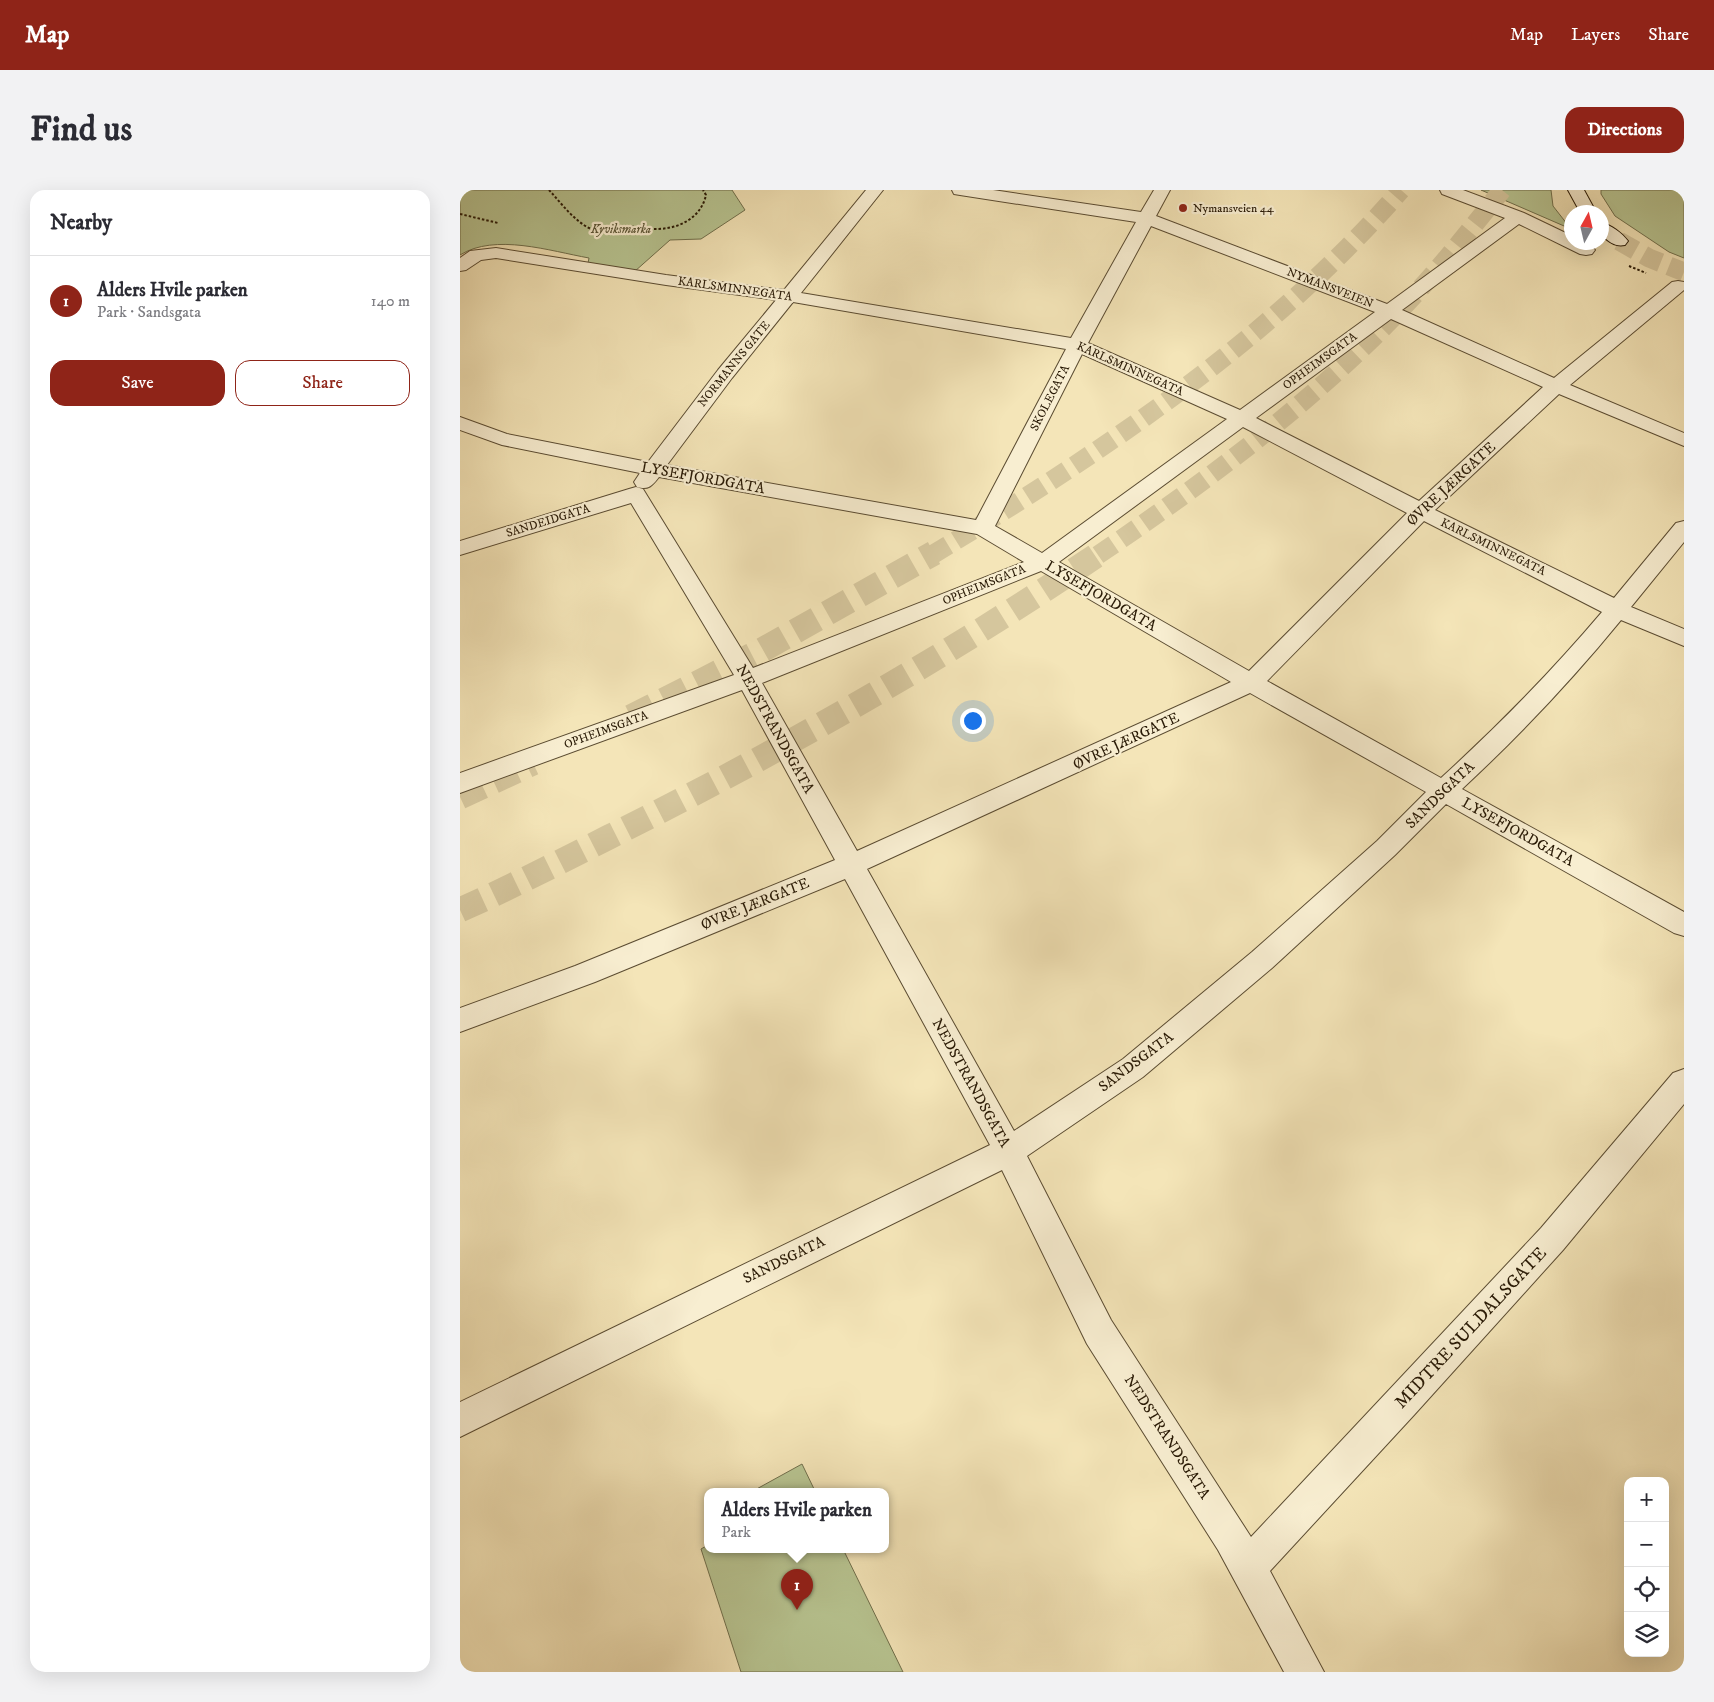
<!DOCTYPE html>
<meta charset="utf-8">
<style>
:root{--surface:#fff;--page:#f2f2f3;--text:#2b2b33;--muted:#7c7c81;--line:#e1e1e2;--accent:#8f2418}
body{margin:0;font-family:"IM FELL DW Pica",serif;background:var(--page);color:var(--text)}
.controls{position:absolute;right:15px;bottom:15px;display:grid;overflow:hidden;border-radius:10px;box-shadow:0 5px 20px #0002}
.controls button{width:45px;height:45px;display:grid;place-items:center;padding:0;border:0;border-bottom:1px solid var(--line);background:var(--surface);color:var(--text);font:25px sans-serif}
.compass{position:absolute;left:1104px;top:15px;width:45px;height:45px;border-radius:50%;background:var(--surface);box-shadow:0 5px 20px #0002;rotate:8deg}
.you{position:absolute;left:512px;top:530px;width:18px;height:18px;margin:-12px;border:4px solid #fff;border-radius:50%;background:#1a73e8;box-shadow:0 0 0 8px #1a73e833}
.badge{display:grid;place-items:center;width:32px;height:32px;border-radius:50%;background:var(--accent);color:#fff;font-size:16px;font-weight:700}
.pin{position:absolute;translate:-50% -41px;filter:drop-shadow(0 1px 2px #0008)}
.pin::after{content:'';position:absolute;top:26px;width:18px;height:15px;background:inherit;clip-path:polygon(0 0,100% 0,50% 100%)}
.popup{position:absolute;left:244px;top:1298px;width:185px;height:65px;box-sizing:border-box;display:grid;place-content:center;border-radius:10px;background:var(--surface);filter:drop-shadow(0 1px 4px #0005);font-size:16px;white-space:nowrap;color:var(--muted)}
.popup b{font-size:19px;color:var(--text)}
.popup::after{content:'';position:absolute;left:50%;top:100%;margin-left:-10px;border:10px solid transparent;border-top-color:var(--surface)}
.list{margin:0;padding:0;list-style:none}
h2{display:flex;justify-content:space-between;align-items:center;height:65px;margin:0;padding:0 20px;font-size:21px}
h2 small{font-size:16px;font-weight:400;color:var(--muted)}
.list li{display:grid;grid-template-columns:32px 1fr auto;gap:15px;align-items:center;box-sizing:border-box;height:90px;padding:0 20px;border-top:1px solid var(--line)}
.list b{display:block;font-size:19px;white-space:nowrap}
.list p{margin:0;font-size:16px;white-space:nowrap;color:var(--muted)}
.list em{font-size:16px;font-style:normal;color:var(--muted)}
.actions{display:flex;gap:10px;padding:15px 20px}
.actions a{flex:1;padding:11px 0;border:1px solid var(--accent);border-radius:15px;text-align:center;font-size:18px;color:var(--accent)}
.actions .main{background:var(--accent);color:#fff}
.icon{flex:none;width:28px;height:28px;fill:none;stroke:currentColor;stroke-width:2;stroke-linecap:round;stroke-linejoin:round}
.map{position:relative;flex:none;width:1224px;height:1482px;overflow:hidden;border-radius:15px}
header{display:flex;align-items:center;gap:30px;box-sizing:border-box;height:70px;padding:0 25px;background:var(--accent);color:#fff}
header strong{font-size:24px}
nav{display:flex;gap:28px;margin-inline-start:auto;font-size:18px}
.intro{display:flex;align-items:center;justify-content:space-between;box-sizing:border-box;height:120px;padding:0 30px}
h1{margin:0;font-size:35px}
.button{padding:12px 22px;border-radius:15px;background:var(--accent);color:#fff;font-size:18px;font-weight:700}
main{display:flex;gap:30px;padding:0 30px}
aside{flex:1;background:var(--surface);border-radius:15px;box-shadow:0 5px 20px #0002}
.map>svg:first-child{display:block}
</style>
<header>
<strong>Map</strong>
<nav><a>Map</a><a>Layers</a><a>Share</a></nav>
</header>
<div class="intro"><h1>Find us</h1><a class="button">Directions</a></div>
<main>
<aside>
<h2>Nearby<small></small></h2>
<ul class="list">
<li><span class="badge">1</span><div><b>Alders Hvile parken</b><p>Park · Sandsgata</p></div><em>140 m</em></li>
</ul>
<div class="actions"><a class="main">Save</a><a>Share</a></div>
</aside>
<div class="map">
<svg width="1224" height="1482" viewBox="0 0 1224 1482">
<rect width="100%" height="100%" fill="#f4e5b8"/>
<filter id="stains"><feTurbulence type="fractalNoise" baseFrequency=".004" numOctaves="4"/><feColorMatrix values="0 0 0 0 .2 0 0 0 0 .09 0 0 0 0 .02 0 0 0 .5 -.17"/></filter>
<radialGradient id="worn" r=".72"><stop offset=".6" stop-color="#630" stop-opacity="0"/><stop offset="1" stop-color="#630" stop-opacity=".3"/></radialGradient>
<path fill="#b8c592" stroke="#706f4c" d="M 0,0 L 272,0 L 285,20 L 241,49 L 210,50 L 174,82 L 128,73 L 129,68 C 90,61 35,43 0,65 Z
M 1021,0 L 1091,0 L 1093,16 L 1111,39 Z
M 1141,0 L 1224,0 L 1224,68 L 1209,62 L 1155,26 L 1141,4 Z
M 342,1274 L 355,1301 L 293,1301 Z
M 248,1355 L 248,1359 L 383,1359 L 443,1482 L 281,1482 L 241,1359 Z"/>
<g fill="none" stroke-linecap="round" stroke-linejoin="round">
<path stroke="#d5c69d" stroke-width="19" stroke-dasharray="19 9" stroke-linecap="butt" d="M 1159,51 L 1189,68 L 1224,82"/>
<path stroke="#d5c69d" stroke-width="19" stroke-dasharray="19 9" stroke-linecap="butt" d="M 472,365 C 641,263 811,150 941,0
M 638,365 C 747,291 856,210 947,113 C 981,77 1011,39 1042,0"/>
<path stroke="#d5c69d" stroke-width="25" stroke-dasharray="25 12" stroke-linecap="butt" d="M 171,527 L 302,460 L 474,363
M 0,607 L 73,573
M 0,720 C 51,697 100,672 149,647 C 319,562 483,469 640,363"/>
<g stroke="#5b4c32" stroke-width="2">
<path id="street" d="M 406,0 L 423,0 L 341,103 L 611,148 L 676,32 L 500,5 L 494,4 L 492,0 L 533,0 L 681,22 L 694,0 L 710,0 L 696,26 L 927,114 L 1045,28 L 982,4 L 980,0 L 1003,0 L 1064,23 L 1112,46 L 1112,52 C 1121,52 1129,52 1135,60 L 1132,64 L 1126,65 L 1120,64 L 1059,34 L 942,120 L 1094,188 L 1212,92 L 1218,91 L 1224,92 L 1224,100 L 1110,195 L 1224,243 L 1224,256 L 1099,204 L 975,320 L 1154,408 L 1216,333 L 1224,331 L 1224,352 L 1171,417 L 1224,439 L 1224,456 L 1161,430 C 1112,490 1058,547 1002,599 L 1224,722 L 1224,746 L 1214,743 L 986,614 L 935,665 L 812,778 L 683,887 L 567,966 L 651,1130 L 791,1347 L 1081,1038 L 1213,883 L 1224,879 L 1224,914 L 1103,1060 L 954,1225 L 810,1381 L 864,1482 L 824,1482 L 758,1360 L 627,1154 L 542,980 L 0,1247 L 0,1212 L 530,955 L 385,689 L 135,792 L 0,842 L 0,818 L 115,776 L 375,670 L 282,500 L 0,603 L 0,583 L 274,485 L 171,313 L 0,365 L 0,351 L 169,299 L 176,297 L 183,299 L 293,478 L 564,372 L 517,344 L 199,287 C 192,296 189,300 177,297 L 174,292 L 180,283 L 42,255 L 0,240 L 0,227 L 47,244 L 188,272 L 258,180 L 316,110 L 206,95 L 36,68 L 21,70 L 6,80 L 0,81 L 0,68 L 10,61 L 36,58 L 206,85 L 324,100 ZM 691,36 L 915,122 L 780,220 L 628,153 ZM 333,112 L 606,159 L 516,330 L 207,275 L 272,188 ZM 931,129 L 1083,197 L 959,311 L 796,228 ZM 622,164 L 767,229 L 582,363 L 535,336 ZM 783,237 L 947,323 L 789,481 L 599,372 ZM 964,331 L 1142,422 C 1093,480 1038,536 981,588 L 807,491 ZM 581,381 L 771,492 L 397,661 L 302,493 ZM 790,503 L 966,602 L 917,651 L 792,762 L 663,869 L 554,941 L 407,679 Z"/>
</g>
<g stroke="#281905" stroke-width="2">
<path id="secondary" d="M 1108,0 L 1124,0 L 1136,22 L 1120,22 Z
M 1142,33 C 1151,35 1162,43 1168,51 L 1165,55 C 1155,57 1150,52 1142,46 Z"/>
</g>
<path stroke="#281905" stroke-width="2" stroke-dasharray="2.5 2" stroke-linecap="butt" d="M 89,0 C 102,14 114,31 131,39 C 144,45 156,38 169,37 C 178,36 187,39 196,39 C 219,39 241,28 246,5 L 243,0
M 0,24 L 38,33
M 1169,76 L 1186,83"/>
<use href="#street" fill="#f8eed1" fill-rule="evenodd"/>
<use href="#secondary" fill="#f8eed1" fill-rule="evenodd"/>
</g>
<circle fill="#8f2418" stroke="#f8eed1" stroke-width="2" cx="723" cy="18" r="5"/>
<g text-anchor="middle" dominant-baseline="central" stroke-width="4.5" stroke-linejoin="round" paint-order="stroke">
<g font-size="12" fill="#281905" stroke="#f8eed1" text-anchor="start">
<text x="733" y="18">Nymansveien 44</text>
</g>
<g font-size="12" font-style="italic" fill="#5a5536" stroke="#f8eed1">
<text x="161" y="39">Kyviksmarka</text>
</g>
<g font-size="12" fill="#281905" stroke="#f8eed1">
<text transform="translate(870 98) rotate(21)">NYMANSVEIEN</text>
<text transform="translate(275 99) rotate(8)">KARLSMINNEGATA</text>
<text transform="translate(860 171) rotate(-36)">OPHEIMSGATA</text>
<text transform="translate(274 174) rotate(-51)">NORMANNS GATE</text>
<text transform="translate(670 179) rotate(24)">KARLSMINNEGATA</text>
<text transform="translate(590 208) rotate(-63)">SKOLEGATA</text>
<text transform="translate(88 331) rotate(-17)">SANDEIDGATA</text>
<text transform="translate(1033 357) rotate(26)">KARLSMINNEGATA</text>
<text transform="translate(524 395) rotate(-22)">OPHEIMSGATA</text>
<text transform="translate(146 540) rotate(-20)">OPHEIMSGATA</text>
</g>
<g font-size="15" fill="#281905" stroke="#f8eed1">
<text transform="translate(243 288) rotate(10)">LYSEFJORDGATA</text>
<text transform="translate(991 294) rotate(-43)">ØVRE JÆRGATE</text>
<text transform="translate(641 406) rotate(30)">LYSEFJORDGATA</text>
<text transform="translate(315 539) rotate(61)">NEDSTRANDSGATA</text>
<text transform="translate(666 551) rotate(-25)">ØVRE JÆRGATE</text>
<text transform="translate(980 605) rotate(-44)">SANDSGATA</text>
<text transform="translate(1058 642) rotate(29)">LYSEFJORDGATA</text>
<text transform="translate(295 714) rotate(-22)">ØVRE JÆRGATE</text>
<text transform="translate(676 872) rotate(-37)">SANDSGATA</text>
<text transform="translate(511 893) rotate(61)">NEDSTRANDSGATA</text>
<text transform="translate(324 1070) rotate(-26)">SANDSGATA</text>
<text transform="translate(707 1247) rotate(57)">NEDSTRANDSGATA</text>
</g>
<g font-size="18" fill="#281905" stroke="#f8eed1">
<text transform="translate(1011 1138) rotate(-47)">MIDTRE SULDALSGATE</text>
</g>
</g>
<rect width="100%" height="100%" filter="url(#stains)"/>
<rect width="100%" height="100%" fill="url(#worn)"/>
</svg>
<div class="controls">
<button>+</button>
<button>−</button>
<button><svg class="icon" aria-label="locate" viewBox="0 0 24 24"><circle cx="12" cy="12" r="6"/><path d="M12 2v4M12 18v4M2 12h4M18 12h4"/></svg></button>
<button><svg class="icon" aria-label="layers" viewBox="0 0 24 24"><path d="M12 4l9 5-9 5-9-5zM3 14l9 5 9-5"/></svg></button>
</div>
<svg class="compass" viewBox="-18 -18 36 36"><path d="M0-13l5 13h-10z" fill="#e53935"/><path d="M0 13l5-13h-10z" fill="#7c7c81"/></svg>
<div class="you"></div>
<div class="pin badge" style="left:337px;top:1420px">1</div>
<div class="popup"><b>Alders Hvile parken</b>Park</div>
</div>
</main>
